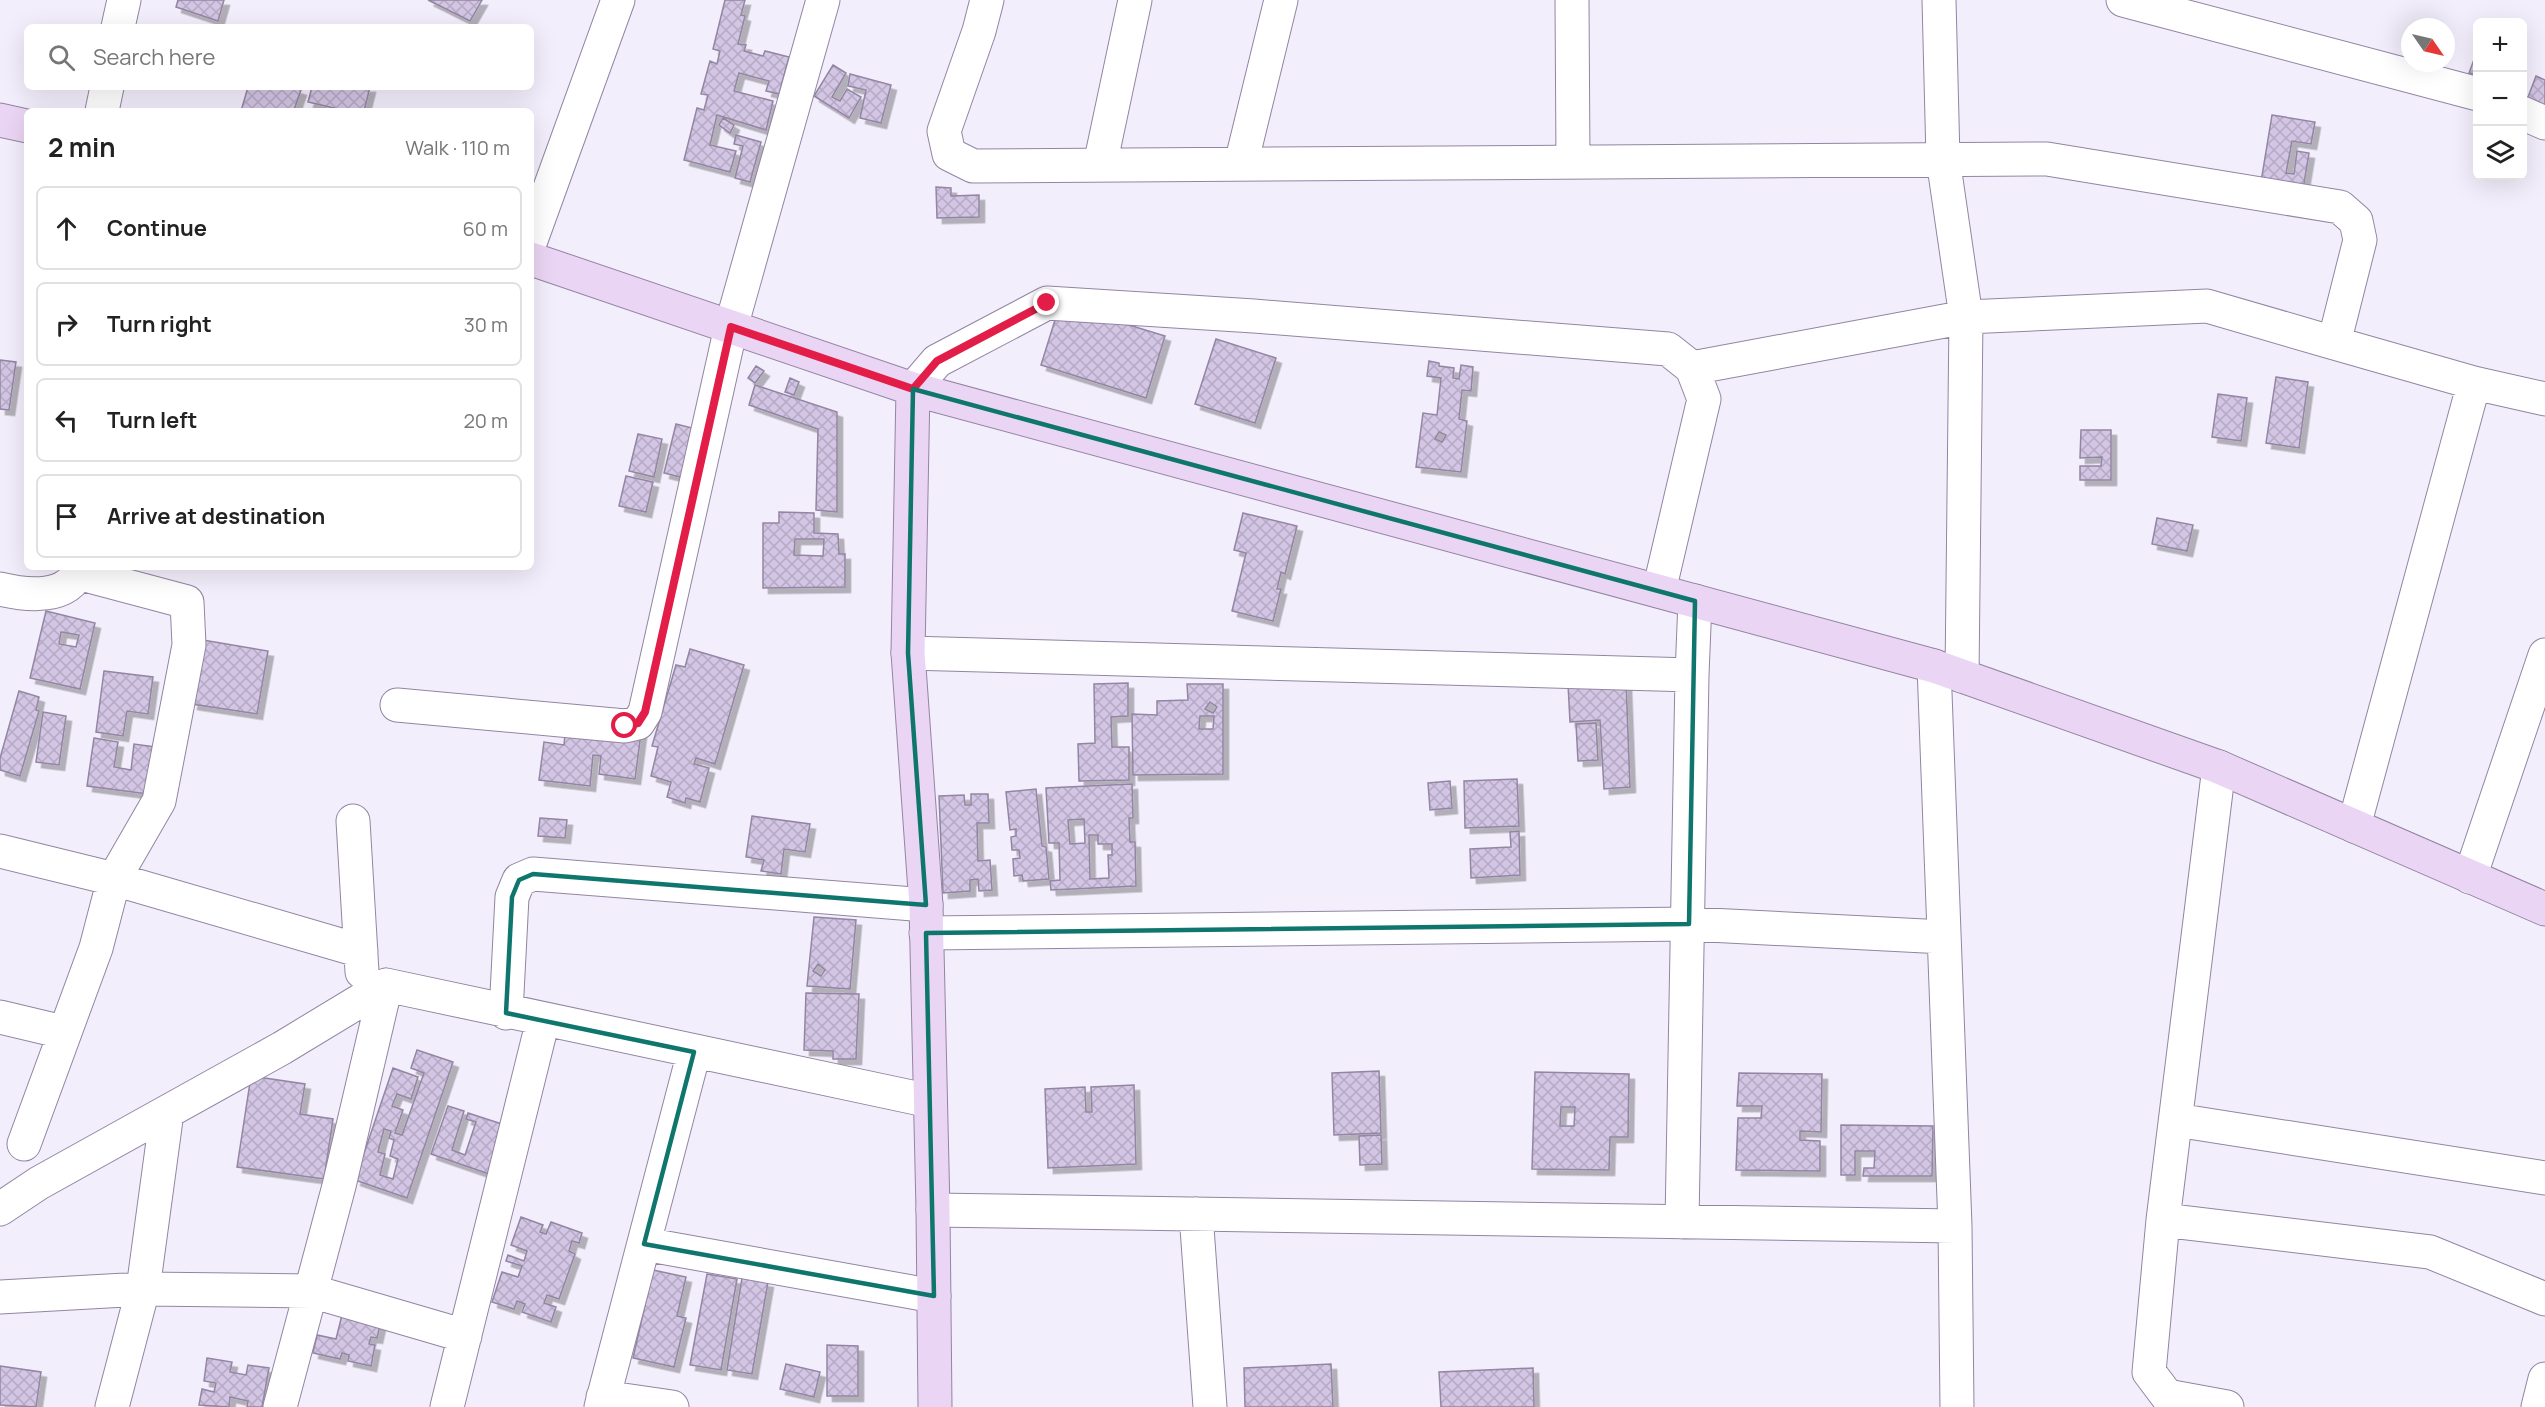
<!DOCTYPE html>
<meta charset="utf-8">
<style>
:root{--surface:#fff;--page:#f2f2f2;--text:#222;--muted:#767676;--line:#e0e0e0}
body{margin:0;font-family:Manrope,sans-serif;background:var(--page);color:var(--text)}
.controls{position:absolute;right:18px;top:18px;display:grid;overflow:hidden;border-radius:9px;box-shadow:0 6px 24px #0002}
.controls button{width:54px;height:54px;display:grid;place-items:center;padding:0;border:0;border-bottom:2px solid var(--line);background:var(--surface);color:var(--text);font:30px sans-serif}
.compass{position:absolute;left:2401px;top:18px;width:54px;height:54px;border-radius:50%;background:var(--surface);box-shadow:0 6px 24px #0002;rotate:124deg}
.stop{position:absolute;width:18px;height:18px;margin:-14px;border:4px solid #e11d48;border-radius:50%;background:#fff}
.stop.end{background:#e11d48;border-color:#fff;box-shadow:0 2px 6px #0008}
.list{margin:0;padding:0;list-style:none}
h2{display:flex;justify-content:space-between;align-items:center;height:78px;margin:0;padding:0 24px;font-size:26px}
h2 small{font-size:20px;font-weight:400;color:var(--muted)}
.list li{display:grid;grid-template-columns:39px 1fr auto;gap:18px;align-items:center;box-sizing:border-box;height:84px;margin:0 12px 12px;padding:0 12px;border:2px solid var(--line);border-radius:9px}
.list b{display:block;font-size:22px;white-space:nowrap}
.list em{font-size:20px;font-style:normal;color:var(--muted)}
.icon{flex:none;width:33px;height:33px;fill:none;stroke:currentColor;stroke-width:2;stroke-linecap:round;stroke-linejoin:round}
.map{position:relative;flex:none;width:2545px;height:1407px;overflow:hidden}
.search{position:absolute;background:var(--surface);box-shadow:0 6px 24px #0002;left:24px;top:24px;width:510px;height:66px;display:flex;align-items:center;gap:15px;box-sizing:border-box;padding:0 21px;border-radius:9px;color:var(--muted);font-size:22px}
.panel{position:absolute;background:var(--surface);box-shadow:0 6px 24px #0002;left:24px;top:108px;width:510px;height:462px;border-radius:9px}
.map>svg:first-child{display:block}
</style>
<div class="map">
<svg width="2545" height="1407" viewBox="0 0 2545 1407">
<defs>
<pattern id="building-cross-hatch" width="8" height="8" patternUnits="userSpaceOnUse" patternTransform="scale(1.5)"><rect width="8" height="8" fill="#d3c5e4"/><path d="M0 0l8 8M0 8l8-8" fill="none" stroke="#b6a9c4"/></pattern>
<filter id="shadow"><feDropShadow dx="5.5" dy="5.5" stdDeviation="0" flood-color="#0004"/></filter>
</defs>
<rect width="100%" height="100%" fill="#f3eefb"/>
<path fill="url(#building-cross-hatch)" stroke="#9386a3" stroke-width="1.5" fill-rule="evenodd" filter="url(#shadow)" d="M 178,0 L 224,0 L 218,21 L 176,7 Z
M 428,0 L 482,0 L 470,21 Z
M 725,0 L 745,0 L 741,15 L 745,16 L 738,44 L 746,45 L 744,51 L 763,56 L 765,51 L 789,57 L 779,94 L 766,91 L 769,81 L 739,73 L 734,91 L 773,101 L 766,130 L 717,115 L 710,145 L 736,151 L 730,172 L 684,160 L 697,108 L 704,110 L 708,95 L 701,94 L 710,61 L 717,64 L 720,51 L 713,49 Z
M 2478,49 L 2478,76 L 2469,73 Z
M 833,65 L 846,73 L 832,97 L 840,101 L 847,89 L 861,97 L 849,118 L 814,96 Z
M 850,74 L 891,85 L 881,123 L 860,118 L 866,90 L 848,86 Z
M 2536,76 L 2545,80 L 2545,114 L 2525,105 Z
M 248,87 L 291,87 L 301,90 L 294,110 L 299,111 L 241,111 Z
M 312,87 L 370,87 L 364,111 L 347,111 L 308,102 Z
M 2272,115 L 2315,122 L 2311,144 L 2292,141 L 2286,173 L 2294,174 L 2297,151 L 2309,153 L 2303,189 L 2261,182 Z
M 723,118 L 734,125 L 730,133 L 719,125 Z
M 736,135 L 761,142 L 750,182 L 735,178 L 743,146 L 734,144 Z
M 936,187 L 951,188 L 951,196 L 979,195 L 979,217 L 937,218 Z
M 1060,304 L 1165,336 L 1146,398 L 1041,365 Z
M 1216,339 L 1276,358 L 1255,423 L 1195,404 Z
M 0,360 L 16,362 L 9,410 L 0,409 Z
M 1429,361 L 1439,363 L 1439,366 L 1454,368 L 1453,378 L 1459,379 L 1461,365 L 1473,367 L 1471,391 L 1462,390 L 1459,419 L 1467,421 L 1461,472 L 1416,467 L 1423,413 L 1437,415 L 1441,378 L 1427,376 ZM 1439,432 L 1446,435 L 1442,442 L 1435,439 Z
M 756,366 L 764,371 L 755,383 L 748,378 Z
M 2276,377 L 2308,382 L 2299,448 L 2266,443 Z
M 790,378 L 799,382 L 794,395 L 785,392 Z
M 755,385 L 837,412 L 837,512 L 816,510 L 818,429 L 749,405 Z
M 2218,394 L 2247,398 L 2241,441 L 2212,437 Z
M 676,424 L 700,430 L 688,479 L 664,473 Z
M 2081,430 L 2111,430 L 2111,480 L 2080,480 L 2080,466 L 2101,466 L 2102,457 L 2080,458 Z
M 638,434 L 662,439 L 654,477 L 629,471 Z
M 626,476 L 653,482 L 646,512 L 619,506 Z
M 779,512 L 814,513 L 814,533 L 838,534 L 839,554 L 845,554 L 845,587 L 763,588 L 763,523 L 779,523 ZM 795,539 L 824,539 L 823,556 L 794,555 Z
M 1243,513 L 1297,526 L 1285,574 L 1281,572 L 1277,589 L 1281,589 L 1273,621 L 1232,611 L 1246,553 L 1234,550 Z
M 2157,518 L 2193,525 L 2187,551 L 2152,544 Z
M 46,611 L 95,623 L 80,689 L 30,678 ZM 61,632 L 79,635 L 76,647 L 59,644 Z
M 203,640 L 268,651 L 257,714 L 192,704 Z
M 690,649 L 744,665 L 715,764 L 696,758 L 694,764 L 709,768 L 700,802 L 686,798 L 685,803 L 667,797 L 671,782 L 651,776 L 658,747 L 652,746 L 676,665 L 685,667 Z
M 104,671 L 153,677 L 148,714 L 127,711 L 123,736 L 96,732 Z
M 1626,682 L 1630,787 L 1604,789 L 1600,720 L 1570,722 L 1568,684 Z
M 1128,683 L 1128,716 L 1111,717 L 1112,747 L 1129,747 L 1129,780 L 1079,781 L 1078,744 L 1095,743 L 1094,684 Z
M 1187,684 L 1223,684 L 1223,774 L 1133,775 L 1132,714 L 1157,715 L 1157,701 L 1188,700 ZM 1210,702 L 1217,707 L 1213,713 L 1205,709 ZM 1200,716 L 1214,716 L 1213,729 L 1199,729 Z
M 19,691 L 39,697 L 36,710 L 39,711 L 20,776 L 0,770 L 0,758 Z
M 43,712 L 66,716 L 59,765 L 36,762 Z
M 1596,723 L 1598,760 L 1578,761 L 1576,724 Z
M 566,724 L 641,733 L 635,779 L 599,774 L 601,756 L 593,755 L 590,786 L 539,780 L 544,742 L 564,745 Z
M 94,738 L 118,742 L 114,767 L 131,770 L 134,744 L 155,747 L 148,794 L 87,786 Z
M 1517,779 L 1519,826 L 1465,828 L 1464,781 Z
M 1450,781 L 1452,808 L 1430,810 L 1428,783 Z
M 1132,784 L 1133,818 L 1129,818 L 1130,842 L 1135,842 L 1136,886 L 1051,890 L 1050,881 L 1060,880 L 1059,843 L 1049,843 L 1046,788 ZM 1084,819 L 1085,843 L 1070,844 L 1068,820 ZM 1089,835 L 1098,835 L 1098,844 L 1112,844 L 1112,855 L 1108,855 L 1109,878 L 1090,879 Z
M 1036,789 L 1042,846 L 1046,847 L 1049,879 L 1023,881 L 1022,875 L 1014,876 L 1013,859 L 1020,858 L 1019,850 L 1012,850 L 1011,837 L 1016,836 L 1016,829 L 1010,830 L 1006,792 Z
M 971,794 L 988,794 L 989,823 L 977,823 L 978,861 L 990,860 L 992,890 L 979,891 L 978,879 L 970,880 L 970,891 L 943,893 L 939,796 L 964,795 L 965,805 L 971,805 Z
M 752,816 L 810,824 L 805,852 L 784,849 L 781,874 L 761,871 L 764,860 L 746,857 Z
M 540,818 L 567,820 L 565,838 L 538,836 Z
M 1519,831 L 1520,875 L 1471,878 L 1470,849 L 1511,847 L 1510,832 Z
M 814,917 L 856,920 L 850,989 L 807,986 ZM 818,964 L 825,970 L 821,976 L 813,971 Z
M 806,993 L 859,994 L 856,1059 L 833,1059 L 833,1051 L 804,1050 Z
M 417,1050 L 453,1062 L 407,1198 L 355,1180 L 393,1068 L 418,1077 L 411,1099 L 397,1094 L 392,1106 L 403,1110 L 395,1133 L 402,1135 L 424,1073 L 411,1068 ZM 384,1129 L 391,1131 L 389,1138 L 394,1140 L 390,1156 L 398,1159 L 393,1179 L 380,1175 L 385,1154 L 378,1152 Z
M 1379,1071 L 1381,1133 L 1334,1135 L 1332,1073 Z
M 1535,1072 L 1629,1074 L 1628,1137 L 1610,1137 L 1609,1170 L 1532,1169 ZM 1561,1107 L 1575,1107 L 1574,1126 L 1560,1126 Z
M 1739,1073 L 1822,1074 L 1821,1132 L 1800,1131 L 1800,1140 L 1820,1141 L 1820,1171 L 1736,1170 L 1738,1118 L 1761,1118 L 1762,1106 L 1737,1106 Z
M 251,1076 L 305,1084 L 300,1114 L 333,1119 L 324,1179 L 237,1167 Z
M 1134,1085 L 1136,1164 L 1048,1168 L 1045,1089 L 1085,1087 L 1086,1112 L 1092,1112 L 1091,1087 Z
M 448,1106 L 464,1111 L 452,1150 L 465,1155 L 476,1122 L 466,1119 L 468,1113 L 505,1125 L 489,1174 L 431,1154 Z
M 1841,1125 L 1933,1126 L 1932,1176 L 1863,1176 L 1864,1168 L 1874,1168 L 1875,1151 L 1855,1151 L 1855,1175 L 1841,1175 Z
M 1381,1135 L 1382,1164 L 1360,1165 L 1359,1136 Z
M 521,1217 L 543,1225 L 540,1232 L 546,1234 L 551,1222 L 582,1233 L 579,1243 L 572,1241 L 569,1251 L 575,1254 L 559,1299 L 547,1295 L 544,1303 L 556,1307 L 551,1322 L 522,1312 L 525,1304 L 517,1301 L 514,1309 L 492,1302 L 502,1272 L 518,1277 L 522,1266 L 506,1261 L 508,1255 L 524,1261 L 527,1251 L 511,1245 Z
M 653,1270 L 686,1277 L 677,1316 L 686,1318 L 674,1367 L 633,1358 Z
M 707,1274 L 737,1279 L 721,1370 L 690,1365 Z
M 742,1278 L 768,1282 L 752,1374 L 727,1370 Z
M 344,1307 L 382,1316 L 377,1338 L 371,1337 L 369,1344 L 375,1345 L 371,1366 L 348,1361 L 349,1355 L 342,1353 L 340,1359 L 313,1353 L 317,1335 L 336,1339 Z
M 827,1345 L 858,1346 L 858,1396 L 827,1396 Z
M 207,1358 L 232,1362 L 230,1372 L 246,1375 L 248,1365 L 269,1368 L 262,1407 L 247,1407 L 248,1401 L 230,1397 L 229,1407 L 199,1405 L 202,1389 L 214,1392 L 216,1383 L 204,1381 Z
M 786,1364 L 820,1372 L 814,1397 L 780,1389 Z
M 1331,1364 L 1333,1407 L 1245,1407 L 1244,1368 Z
M 0,1366 L 41,1372 L 36,1407 L 0,1405 Z
M 1533,1368 L 1534,1407 L 1441,1407 L 1439,1372 Z"/>
<g fill="none" stroke-linecap="round" stroke-linejoin="round">
<g stroke="#9285a2" stroke-width="35">
<path id="street" d="M 987,0 L 979,31 L 944,131 L 949,154 L 973,166 L 2047,159 L 2340,207 L 2356,221 L 2360,240 L 2334,343 L 2474,383 L 2545,399
M 1572,0 L 1573,162
M 2123,0 L 2478,94
M 118,27 L 124,0
M 102,111 L 107,87
M 2522,113 L 2545,123
M 1241,164 L 1281,0
M 1100,165 L 1135,0
M 531,240 L 618,0
M 1692,368 L 1966,317 L 1943,159 L 1939,0
M 913,389 L 937,361 L 1047,303 L 1254,316 L 1668,349 L 1692,368 L 1704,399 L 1659,591
M 0,589 C 25,595 71,601 80,567
M 908,653 L 1692,675
M 1934,666 L 1955,1226 L 1957,1407
M 1962,676 L 1966,317 L 2207,306 L 2334,343
M 397,705 L 625,726 L 638,723 L 645,712 L 731,327 L 823,0
M 2219,767 L 2163,1220 L 2149,1372 L 2167,1396 L 2227,1407
M 353,821 L 362,972
M 2354,826 L 2474,383
M 0,851 L 114,879 L 361,951
M 2470,877 L 2545,655
M 926,933 L 1689,924 L 1944,937
M 506,1013 L 512,897 L 519,880 L 533,874 L 926,905
M 0,1017 L 63,1032
M 2176,1120 L 2545,1178
M 24,1144 L 96,948 L 114,879 L 159,801 L 189,645 L 187,602 L 78,573
M 0,1209 L 39,1183 L 282,1048 L 386,985 L 930,1101
M 933,1210 L 1955,1226
M 1196,1214 L 1210,1407
M 2163,1220 L 2430,1252 L 2545,1299
M 1682,1222 L 1692,675 L 1695,601
M 644,1244 L 934,1296
M 0,1297 L 143,1289 L 311,1291 L 465,1336
M 603,1397 L 672,1407
M 112,1407 L 143,1289 L 167,1112
M 280,1407 L 339,1186 L 386,985
M 447,1407 L 543,1020
M 601,1407 L 694,1052
M 2538,1407 L 2545,1379"/>
</g>
<g stroke="#9285a2" stroke-width="35">
<path id="secondary" d="M 0,120 L 27,126
M 531,259 L 913,389 L 1934,666 L 2219,767 L 2545,909
M 913,389 L 908,653 L 926,905 L 933,1210 L 935,1407"/>
</g>
<use href="#street" stroke="#fff" stroke-width="33"/>
<use href="#secondary" stroke="#ebd5f4" stroke-width="33"/>
</g>
<g fill="none" stroke-linecap="round" stroke-linejoin="round">
<path stroke="#e11d48" stroke-width="8" d="M 625,726 L 638,723 L 645,712 L 731,327 L 913,389 L 937,361 L 1047,303"/>
</g>
<path fill="none" stroke="#0f766e" stroke-width="4.5" stroke-linejoin="round" d="M 913,389 L 1695,601 L 1689,924 L 926,933 L 934,1296 L 644,1244 L 694,1052 L 506,1013 L 512,897 L 519,880 L 533,874 L 926,905 L 908,653 Z"/>
</svg>
<div class="controls">
<button>+</button>
<button>−</button>
<button><svg class="icon" aria-label="layers" viewBox="0 0 24 24"><path d="M12 4l9 5-9 5-9-5zM3 14l9 5 9-5"/></svg></button>
</div>
<svg class="compass" viewBox="-18 -18 36 36"><path d="M0-13l5 13h-10z" fill="#e53935"/><path d="M0 13l5-13h-10z" fill="#767676"/></svg>
<div class="stop" style="left:625px;top:726px"></div>
<div class="stop end" style="left:1047px;top:303px"></div>
<div class="search"><svg class="icon" aria-label="search" viewBox="0 0 24 24"><circle cx="10" cy="10" r="6"/><path d="M15 15l6 6"/></svg>Search here</div>
<section class="panel">
<h2>2 min<small>Walk · 110 m</small></h2>
<ul class="list">
<li><svg class="icon" aria-label="ahead" viewBox="0 0 24 24"><path d="M12 20V5M6 11l6-6 6 6"/></svg><div><b>Continue</b></div><em>60 m</em></li>
<li><svg class="icon" aria-label="right" viewBox="0 0 24 24"><path d="M7 20v-9h11M14 6l5 5-5 5"/></svg><div><b>Turn right</b></div><em>30 m</em></li>
<li><svg class="icon" aria-label="left" viewBox="0 0 24 24"><path d="M17 20v-9H6M10 6l-5 5 5 5"/></svg><div><b>Turn left</b></div><em>20 m</em></li>
<li><svg class="icon" aria-label="arrive" viewBox="0 0 24 24"><path d="M6 21V4h12l-3 4 3 4H6"/></svg><div><b>Arrive at destination</b></div></li>
</ul>
</section>
</div>
